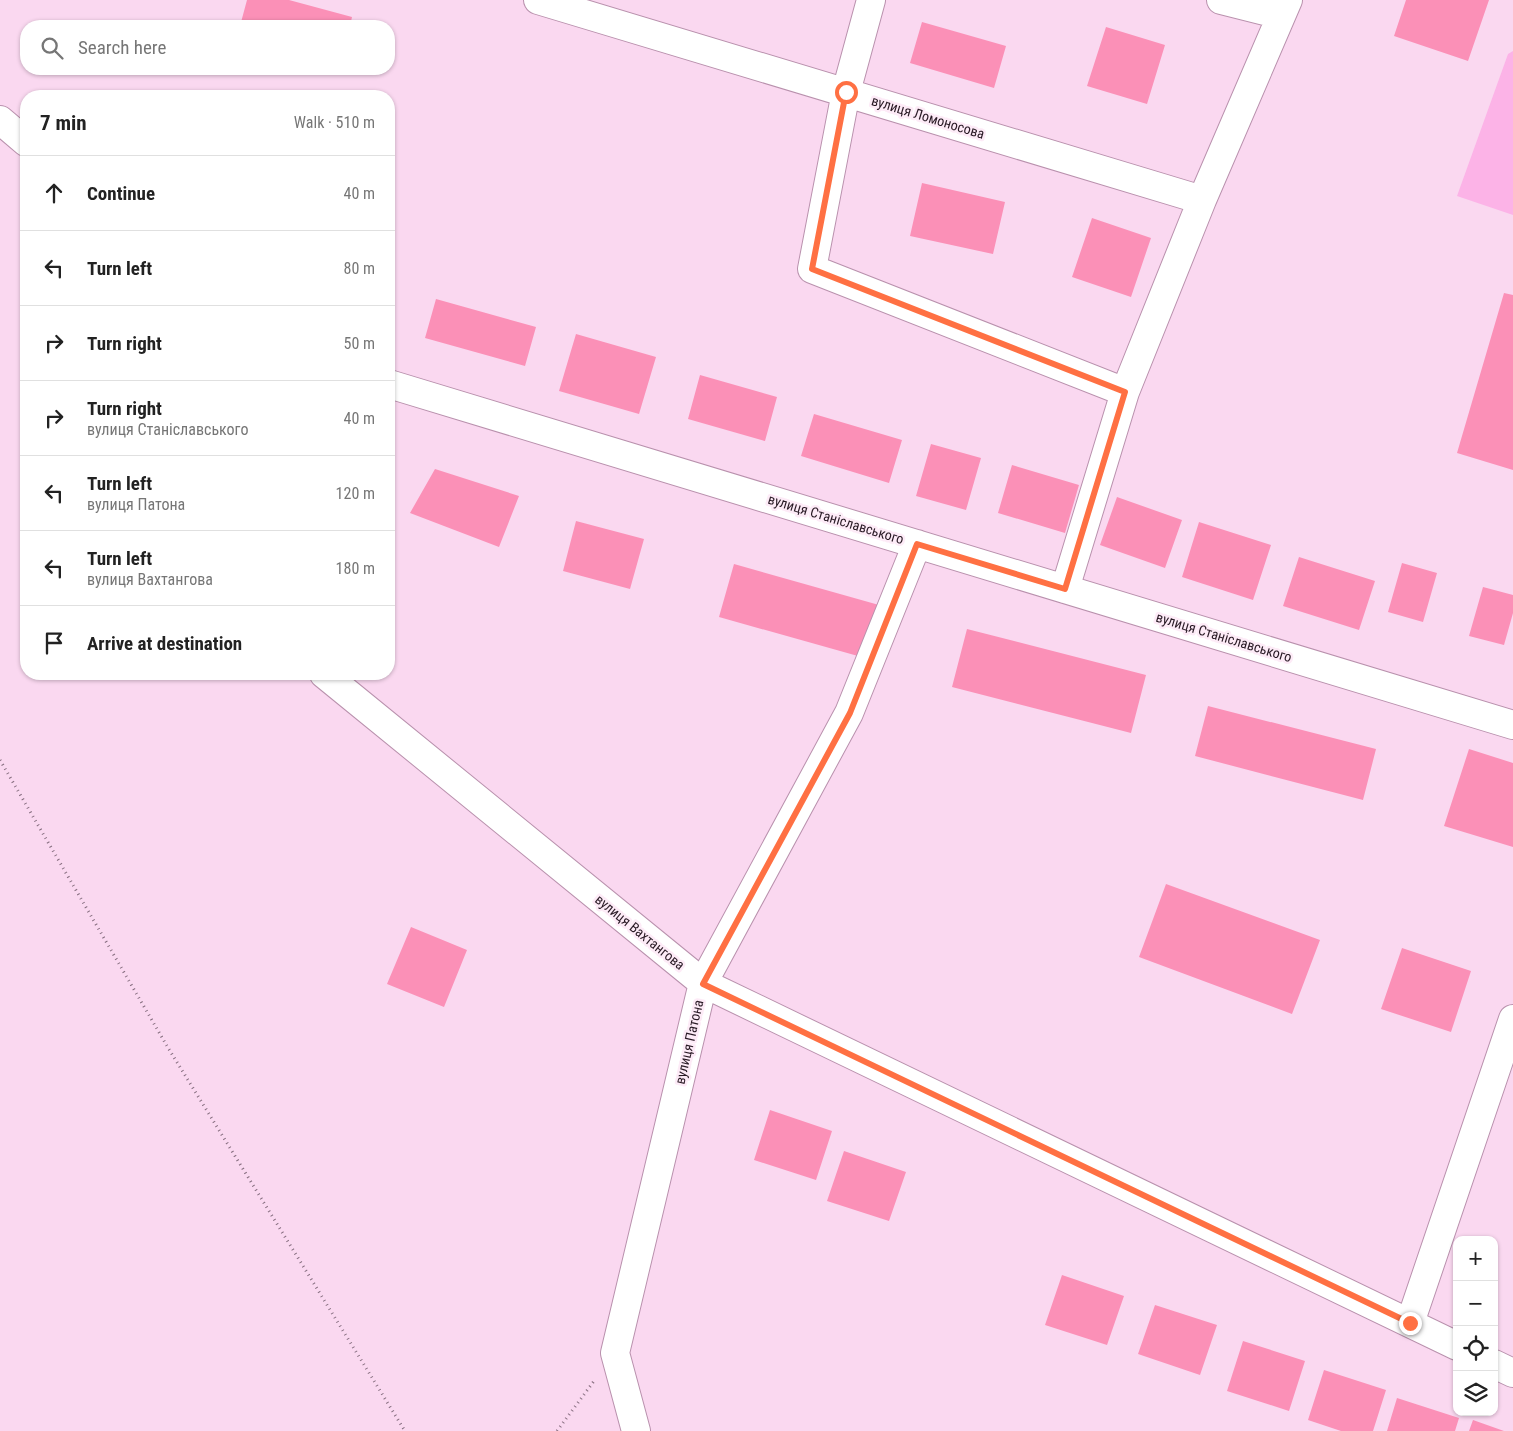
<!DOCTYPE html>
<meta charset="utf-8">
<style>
:root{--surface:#fff;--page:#f6f6f6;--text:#222;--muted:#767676;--line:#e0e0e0}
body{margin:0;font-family:"Roboto Condensed",sans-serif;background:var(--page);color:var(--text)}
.controls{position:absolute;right:15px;bottom:15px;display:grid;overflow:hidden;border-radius:10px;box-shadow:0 1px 4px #0004}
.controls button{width:45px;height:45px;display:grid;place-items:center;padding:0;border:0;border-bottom:1px solid var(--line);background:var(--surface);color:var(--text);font:25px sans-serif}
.stop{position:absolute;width:15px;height:15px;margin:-11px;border:4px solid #ff7043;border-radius:50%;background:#fff}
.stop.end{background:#ff7043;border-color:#fff;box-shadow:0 1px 5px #0008}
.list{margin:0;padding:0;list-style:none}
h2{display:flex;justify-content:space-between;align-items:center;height:65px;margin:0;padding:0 20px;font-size:21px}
h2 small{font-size:16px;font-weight:400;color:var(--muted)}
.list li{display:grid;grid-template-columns:32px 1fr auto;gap:15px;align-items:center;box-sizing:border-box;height:75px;padding:0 20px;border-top:1px solid var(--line)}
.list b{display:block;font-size:19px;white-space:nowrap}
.list p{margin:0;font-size:16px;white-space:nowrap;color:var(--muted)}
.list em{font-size:16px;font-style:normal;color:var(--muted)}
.icon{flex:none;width:28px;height:28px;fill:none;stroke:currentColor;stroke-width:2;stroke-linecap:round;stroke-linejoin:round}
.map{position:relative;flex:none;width:1513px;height:1431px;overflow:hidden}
.search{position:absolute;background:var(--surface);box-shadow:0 1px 4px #0004;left:20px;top:20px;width:375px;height:55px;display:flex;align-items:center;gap:12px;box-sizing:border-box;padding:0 18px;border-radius:20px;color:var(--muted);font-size:19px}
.panel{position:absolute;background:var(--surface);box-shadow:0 1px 4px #0004;left:20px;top:90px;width:375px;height:590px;border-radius:20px}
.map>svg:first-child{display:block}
</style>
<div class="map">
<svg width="1513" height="1431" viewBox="0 0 1513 1431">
<rect width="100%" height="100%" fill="#fad8f0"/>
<path fill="#fcb3e7" d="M 1513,51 L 1513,215 L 1457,196 L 1508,54 Z"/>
<path fill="#fb90b7" d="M 247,0 L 289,0 L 352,17 L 350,26 L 240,26 Z
M 1406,0 L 1489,0 L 1468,61 L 1394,36 Z
M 922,22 L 1006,46 L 994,88 L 910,63 Z
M 1106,27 L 1165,45 L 1147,104 L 1087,86 Z
M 922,183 L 1005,202 L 993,254 L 910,236 Z
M 1092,218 L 1151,238 L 1131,297 L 1072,277 Z
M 1504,293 L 1513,295 L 1513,470 L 1457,453 Z
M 436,299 L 536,327 L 525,366 L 425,338 Z
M 576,334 L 656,357 L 639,414 L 559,391 Z
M 700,375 L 777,397 L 765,441 L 688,419 Z
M 814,414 L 902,440 L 889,483 L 801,456 Z
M 931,444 L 981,458 L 966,510 L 916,496 Z
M 1012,465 L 1079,485 L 1065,533 L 998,513 Z
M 435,469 L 519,496 L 499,547 L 410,513 Z
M 1117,497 L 1182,520 L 1165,568 L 1100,545 Z
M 576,521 L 644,539 L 630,589 L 563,571 Z
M 1199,522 L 1271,545 L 1253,600 L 1182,577 Z
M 1299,557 L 1375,581 L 1359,630 L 1283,606 Z
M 1402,563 L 1437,573 L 1423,622 L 1388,612 Z
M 734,564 L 879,605 L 865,658 L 719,617 Z
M 1483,587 L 1513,595 L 1513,613 L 1504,645 L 1469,636 Z
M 967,629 L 1146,675 L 1131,733 L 952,687 Z
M 1208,706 L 1376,749 L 1363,800 L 1195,756 Z
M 1469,749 L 1513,763 L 1513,847 L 1444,826 Z
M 1166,884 L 1320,940 L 1292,1014 L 1139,957 Z
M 411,927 L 467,950 L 444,1007 L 387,984 Z
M 1402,948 L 1471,971 L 1451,1032 L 1381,1009 Z
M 770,1110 L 832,1131 L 816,1180 L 754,1160 Z
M 844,1151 L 906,1172 L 889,1221 L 827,1201 Z
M 1062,1275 L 1124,1296 L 1107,1345 L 1045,1325 Z
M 1155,1305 L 1217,1325 L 1200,1375 L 1138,1354 Z
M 1243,1341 L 1305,1361 L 1289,1411 L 1227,1391 Z
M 1324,1370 L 1386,1390 L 1373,1431 L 1341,1431 L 1308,1420 Z
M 1397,1398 L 1459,1418 L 1455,1431 L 1387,1431 Z
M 1473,1420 L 1504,1431 L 1469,1431 Z"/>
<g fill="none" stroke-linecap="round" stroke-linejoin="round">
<g stroke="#b991ad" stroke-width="30">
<path id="minor" d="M 538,0 L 1202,200
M 871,0 L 846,92 L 812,269 L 1125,392 L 1065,589
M 1221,0 L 1281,15
M 0,120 L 26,142
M 389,384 L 1513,725
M 1125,392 L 1202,200 L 1288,0
M 324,674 L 703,983 L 1457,1346
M 1410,1323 L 1513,1019
M 1494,1364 L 1513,1373
M 636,1431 L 615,1353 L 703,983 L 849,713 L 917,544"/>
</g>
<path stroke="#876f80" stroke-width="3" stroke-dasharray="1 4" stroke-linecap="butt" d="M 0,760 L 167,1046 L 405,1431
M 557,1431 L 594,1381"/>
<use href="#minor" stroke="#fff" stroke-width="28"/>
</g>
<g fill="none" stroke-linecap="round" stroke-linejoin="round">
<path stroke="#ff7043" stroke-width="6" d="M 846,92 L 812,269 L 1125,392 L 1065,589 L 917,544 L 850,713 L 703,984 L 1410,1323"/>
</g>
<g text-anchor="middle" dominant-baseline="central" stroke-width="5" stroke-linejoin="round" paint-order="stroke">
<g font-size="14" fill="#281924" stroke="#fdebf7">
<text transform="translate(928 117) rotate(17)">вулиця Ломоносова</text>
<text transform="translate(836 519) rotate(17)">вулиця Станіславського</text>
<text transform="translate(1224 637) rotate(17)">вулиця Станіславського</text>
<text transform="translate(640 932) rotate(39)">вулиця Вахтангова</text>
<text transform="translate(689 1042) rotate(-77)">вулиця Патона</text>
</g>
</g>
</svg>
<div class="controls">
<button>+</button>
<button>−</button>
<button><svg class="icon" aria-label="locate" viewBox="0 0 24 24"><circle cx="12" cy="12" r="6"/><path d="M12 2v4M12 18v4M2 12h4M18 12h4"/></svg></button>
<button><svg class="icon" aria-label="layers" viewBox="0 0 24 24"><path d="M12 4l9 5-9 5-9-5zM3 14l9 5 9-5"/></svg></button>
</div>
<div class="stop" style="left:846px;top:92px"></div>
<div class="stop end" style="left:1410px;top:1323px"></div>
<div class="search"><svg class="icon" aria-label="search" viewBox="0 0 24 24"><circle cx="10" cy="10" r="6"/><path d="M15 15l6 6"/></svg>Search here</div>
<section class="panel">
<h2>7 min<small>Walk · 510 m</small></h2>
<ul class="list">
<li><svg class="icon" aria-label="ahead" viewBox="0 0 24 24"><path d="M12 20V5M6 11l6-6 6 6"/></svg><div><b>Continue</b></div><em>40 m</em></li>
<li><svg class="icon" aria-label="left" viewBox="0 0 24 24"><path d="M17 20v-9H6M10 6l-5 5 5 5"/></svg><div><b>Turn left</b></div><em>80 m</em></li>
<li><svg class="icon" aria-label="right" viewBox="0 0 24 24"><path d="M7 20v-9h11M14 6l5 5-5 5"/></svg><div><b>Turn right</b></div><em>50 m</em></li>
<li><svg class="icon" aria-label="right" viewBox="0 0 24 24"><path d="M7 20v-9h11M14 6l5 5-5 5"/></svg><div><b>Turn right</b><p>вулиця Станіславського</p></div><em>40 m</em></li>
<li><svg class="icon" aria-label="left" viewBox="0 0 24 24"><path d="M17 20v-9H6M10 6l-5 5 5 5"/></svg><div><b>Turn left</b><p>вулиця Патона</p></div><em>120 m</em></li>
<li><svg class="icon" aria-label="left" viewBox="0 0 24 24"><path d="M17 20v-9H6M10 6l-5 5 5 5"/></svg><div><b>Turn left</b><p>вулиця Вахтангова</p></div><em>180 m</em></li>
<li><svg class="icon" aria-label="arrive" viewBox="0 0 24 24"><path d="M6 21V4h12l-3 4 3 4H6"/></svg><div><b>Arrive at destination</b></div></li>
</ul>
</section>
</div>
